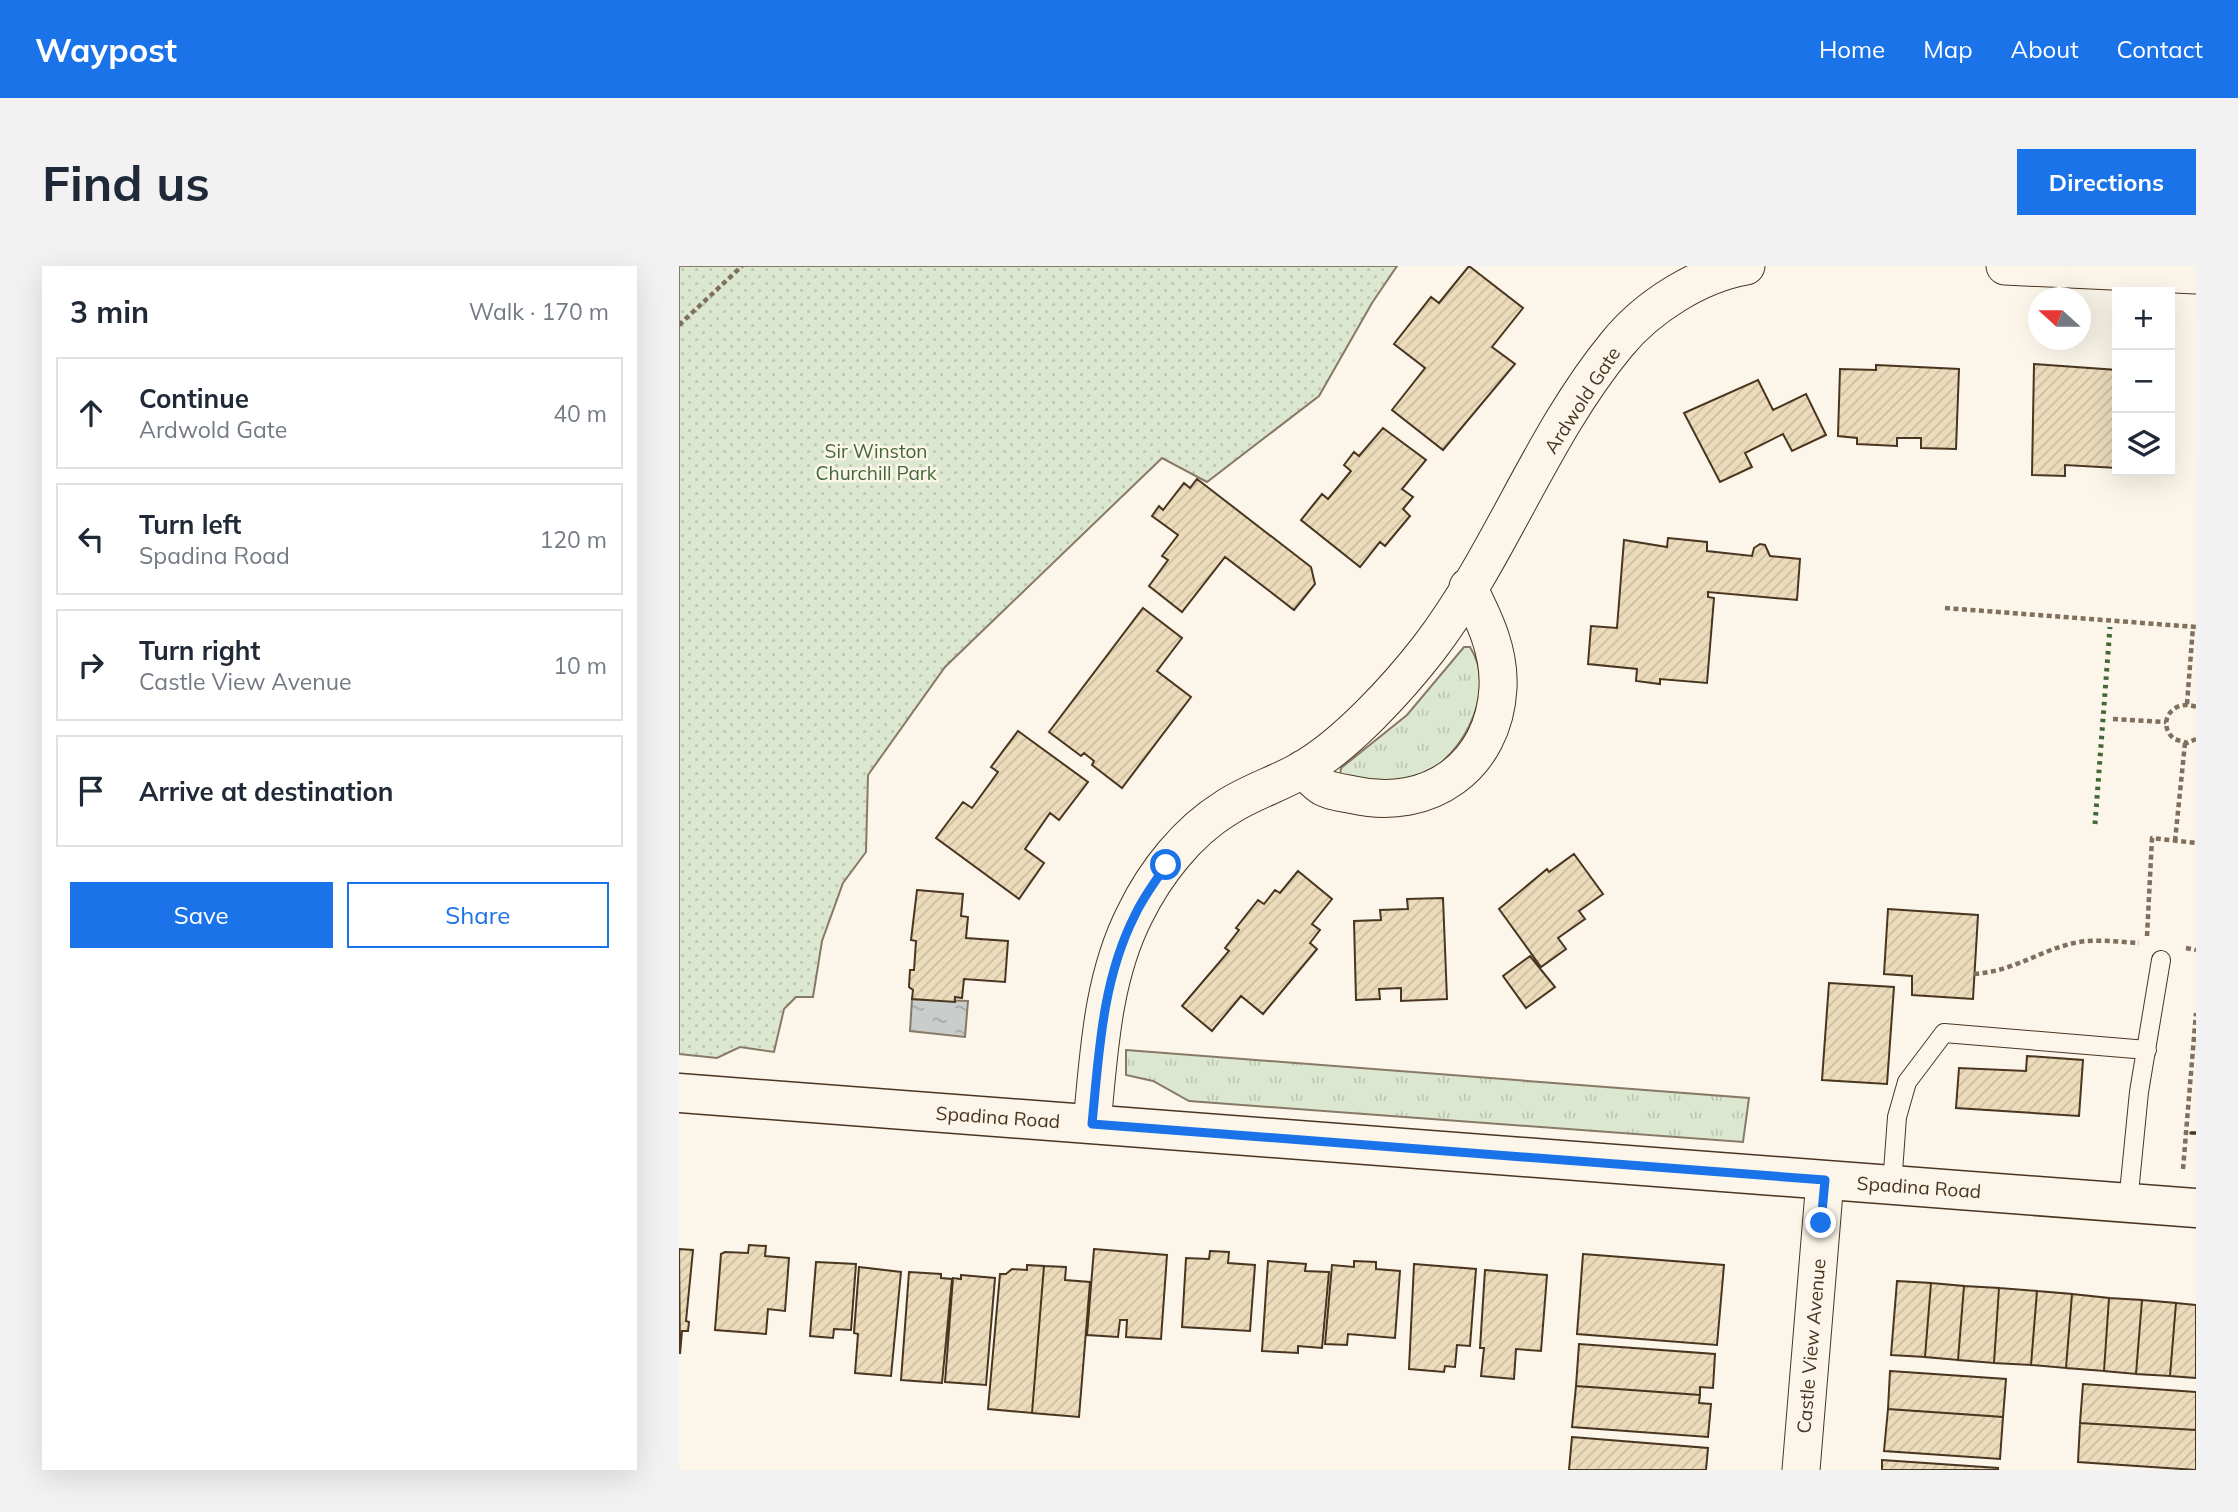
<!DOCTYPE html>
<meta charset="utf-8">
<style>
:root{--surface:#fff;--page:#f2f2f3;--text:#1f2937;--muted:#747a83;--line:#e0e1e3;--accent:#1a73e8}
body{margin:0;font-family:Mulish,sans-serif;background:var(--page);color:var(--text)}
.controls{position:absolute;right:21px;top:21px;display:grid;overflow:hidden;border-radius:0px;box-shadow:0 7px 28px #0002}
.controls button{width:63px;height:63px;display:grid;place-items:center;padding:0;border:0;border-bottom:2px solid var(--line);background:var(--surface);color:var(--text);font:35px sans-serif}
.compass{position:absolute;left:1349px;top:21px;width:63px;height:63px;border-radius:50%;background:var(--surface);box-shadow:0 7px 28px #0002;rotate:291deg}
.stop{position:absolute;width:21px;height:21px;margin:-16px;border:5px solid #1a73e8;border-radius:50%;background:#fff}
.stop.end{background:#1a73e8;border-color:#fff;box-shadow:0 2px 7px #0008}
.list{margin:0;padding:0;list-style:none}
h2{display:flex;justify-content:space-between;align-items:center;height:91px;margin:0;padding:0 28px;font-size:30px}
h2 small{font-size:23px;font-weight:400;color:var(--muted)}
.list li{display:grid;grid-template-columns:46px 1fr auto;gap:21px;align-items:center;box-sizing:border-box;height:112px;margin:0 14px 14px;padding:0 14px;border:2px solid var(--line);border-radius:0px}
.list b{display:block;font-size:26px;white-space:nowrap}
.list p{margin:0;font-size:23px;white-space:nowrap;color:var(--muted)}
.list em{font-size:23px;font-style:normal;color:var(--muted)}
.actions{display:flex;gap:14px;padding:21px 28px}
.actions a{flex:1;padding:16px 0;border:2px solid var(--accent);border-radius:0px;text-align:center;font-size:24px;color:var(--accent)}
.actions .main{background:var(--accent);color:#fff}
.icon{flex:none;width:38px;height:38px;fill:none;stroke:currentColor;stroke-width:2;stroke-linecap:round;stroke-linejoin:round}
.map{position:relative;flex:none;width:1517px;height:1204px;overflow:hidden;border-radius:0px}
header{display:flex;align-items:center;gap:42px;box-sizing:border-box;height:98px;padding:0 35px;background:var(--accent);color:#fff}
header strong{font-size:33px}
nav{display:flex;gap:38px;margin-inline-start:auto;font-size:24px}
.intro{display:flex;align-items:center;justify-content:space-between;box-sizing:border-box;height:168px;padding:0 42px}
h1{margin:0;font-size:49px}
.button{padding:18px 32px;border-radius:0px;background:var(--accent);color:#fff;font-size:24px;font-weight:700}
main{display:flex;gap:42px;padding:0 42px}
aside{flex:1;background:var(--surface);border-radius:0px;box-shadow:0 7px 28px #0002}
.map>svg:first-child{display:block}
</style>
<header>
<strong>Waypost</strong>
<nav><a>Home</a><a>Map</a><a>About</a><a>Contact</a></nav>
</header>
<div class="intro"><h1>Find us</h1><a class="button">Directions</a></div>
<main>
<aside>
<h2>3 min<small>Walk · 170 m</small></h2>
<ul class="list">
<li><svg class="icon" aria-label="ahead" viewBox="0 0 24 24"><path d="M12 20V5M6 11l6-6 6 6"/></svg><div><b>Continue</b><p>Ardwold Gate</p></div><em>40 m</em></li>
<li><svg class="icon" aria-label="left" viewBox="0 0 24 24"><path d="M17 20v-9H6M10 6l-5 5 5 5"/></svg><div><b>Turn left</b><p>Spadina Road</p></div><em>120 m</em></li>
<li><svg class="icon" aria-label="right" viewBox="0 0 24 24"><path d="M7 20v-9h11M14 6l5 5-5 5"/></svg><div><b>Turn right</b><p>Castle View Avenue</p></div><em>10 m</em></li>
<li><svg class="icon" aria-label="arrive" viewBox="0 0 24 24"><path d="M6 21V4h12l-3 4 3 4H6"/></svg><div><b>Arrive at destination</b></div></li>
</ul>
<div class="actions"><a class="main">Save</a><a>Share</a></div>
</aside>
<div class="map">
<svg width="1517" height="1204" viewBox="0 0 1517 1204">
<defs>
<pattern id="grass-tufts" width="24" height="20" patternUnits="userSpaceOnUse" patternTransform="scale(1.75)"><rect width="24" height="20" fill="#dce7d0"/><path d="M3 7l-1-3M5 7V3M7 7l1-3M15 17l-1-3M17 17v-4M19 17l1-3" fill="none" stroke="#bec7b2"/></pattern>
<pattern id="park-dots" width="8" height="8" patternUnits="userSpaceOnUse" patternTransform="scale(1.75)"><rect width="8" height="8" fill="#dce7d0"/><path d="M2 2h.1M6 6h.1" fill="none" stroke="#bec7b2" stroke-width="1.8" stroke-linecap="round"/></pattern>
<pattern id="water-ripples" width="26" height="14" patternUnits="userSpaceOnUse" patternTransform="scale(1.75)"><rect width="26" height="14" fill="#c9cecd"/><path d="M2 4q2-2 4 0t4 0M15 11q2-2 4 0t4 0" fill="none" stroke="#a5a8a6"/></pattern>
<pattern id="building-hatch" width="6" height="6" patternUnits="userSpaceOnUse" patternTransform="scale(1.75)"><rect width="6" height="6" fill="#ecdcbc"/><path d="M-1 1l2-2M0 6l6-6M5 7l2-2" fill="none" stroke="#ccbda1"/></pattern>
</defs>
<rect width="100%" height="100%" fill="#fbf6e9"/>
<path fill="url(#grass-tufts)" stroke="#887966" stroke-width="2" d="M 785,381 L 791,381 C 821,427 779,501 731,514 C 708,521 684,513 661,510 L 662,502 L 728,449 Z
M 447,784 L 1070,832 L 1064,876 L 510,835 L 474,815 L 447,809 Z"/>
<path fill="url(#park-dots)" stroke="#887966" stroke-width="2" d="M 0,0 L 718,0 L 693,37 L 640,130 L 528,216 L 483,192 L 266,401 L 189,509 L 187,586 L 164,617 L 143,675 L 134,731 L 117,731 L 105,743 L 95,786 L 61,781 L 38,792 L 0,788 Z"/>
<path fill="url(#water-ripples)" stroke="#887966" stroke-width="2" d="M 233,733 L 289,735 L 286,771 L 231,765 Z"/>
<path fill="url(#building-hatch)" stroke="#4a3520" stroke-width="2" d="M 790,0 L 844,42 L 813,81 L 836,98 L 764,184 L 713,144 L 746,102 L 715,78 L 752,31 L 760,37 Z
M 1355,98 L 1438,104 L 1438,202 L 1386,199 L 1386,210 L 1353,209 Z
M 1197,99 L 1280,103 L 1277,183 L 1242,182 L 1242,172 L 1218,172 L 1218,180 L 1178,178 L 1178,172 L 1159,170 L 1161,103 L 1197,104 Z
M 1079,114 L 1094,144 L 1127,128 L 1147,169 L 1113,185 L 1104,168 L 1066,187 L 1073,201 L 1041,216 L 1005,147 Z
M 704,162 L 747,194 L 723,223 L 734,231 L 724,243 L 731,250 L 706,280 L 701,276 L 681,301 L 622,254 L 643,228 L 649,233 L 672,205 L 665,199 L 675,186 L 680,190 Z
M 518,213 L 632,301 L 636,318 L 615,344 L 546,291 L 503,346 L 470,320 L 489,294 L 483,290 L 499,269 L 473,250 L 480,240 L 484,244 L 505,217 L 511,222 Z
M 989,272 L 1028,276 L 1028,285 L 1073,290 L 1075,282 L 1081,278 L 1086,279 L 1091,290 L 1121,293 L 1118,334 L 1029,326 L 1029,331 L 1035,332 L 1028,417 L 981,413 L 981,418 L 957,415 L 958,403 L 909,398 L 912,360 L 938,362 L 945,274 L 988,281 Z
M 464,342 L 503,372 L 478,405 L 512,431 L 443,522 L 413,499 L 415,495 L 405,487 L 402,490 L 370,466 Z
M 339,465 L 409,516 L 380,554 L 371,547 L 346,583 L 365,597 L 340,633 L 257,572 L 284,536 L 293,542 L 319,506 L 312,501 Z
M 895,588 L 924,628 L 900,645 L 906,653 L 879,672 L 887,683 L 862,701 L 820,643 L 868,603 L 870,606 Z
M 619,605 L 653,633 L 633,658 L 641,664 L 631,677 L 638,683 L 584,748 L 562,730 L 533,765 L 503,740 L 550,685 L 546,682 L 560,664 L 557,662 L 579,634 L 585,638 L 596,624 L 601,627 Z
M 238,624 L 284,628 L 282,650 L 289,651 L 287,672 L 329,675 L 326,716 L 285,713 L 283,732 L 276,731 L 276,736 L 233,733 L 234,724 L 230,721 L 231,704 L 235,704 L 237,675 L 232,674 Z
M 764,632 L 768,733 L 722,735 L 722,722 L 700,723 L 701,733 L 677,734 L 675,655 L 702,654 L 701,644 L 729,643 L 728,633 Z
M 1209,643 L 1299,649 L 1294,733 L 1233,729 L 1233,710 L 1205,708 Z
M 851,690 L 876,721 L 847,742 L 824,710 Z
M 1150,717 L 1215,721 L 1208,818 L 1143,814 Z
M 1348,790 L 1404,794 L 1400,850 L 1277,842 L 1280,802 L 1347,805 Z
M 70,979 L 87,980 L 86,990 L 110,992 L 106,1045 L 89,1043 L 87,1068 L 36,1064 L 42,988 L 46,986 L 69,987 Z
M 0,983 L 14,984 L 7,1055 L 10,1056 L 9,1065 L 3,1065 L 1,1088 Z
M 415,983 L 488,989 L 482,1073 L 447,1071 L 448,1054 L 441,1054 L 439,1071 L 408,1069 Z
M 531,985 L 550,986 L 549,997 L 576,999 L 571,1065 L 503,1061 L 507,992 L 530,993 Z
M 904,988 L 1045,999 L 1038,1079 L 898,1068 Z
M 589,995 L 627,998 L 626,1005 L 650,1006 L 643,1082 L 619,1080 L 619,1087 L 583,1085 Z
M 675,995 L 697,996 L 697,1003 L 721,1005 L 716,1072 L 669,1068 L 668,1079 L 646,1078 L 653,999 L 675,1001 Z
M 137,996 L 177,998 L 172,1064 L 155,1063 L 154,1072 L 131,1070 Z
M 735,998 L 797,1003 L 791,1080 L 778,1079 L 776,1101 L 766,1100 L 765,1106 L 730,1103 Z
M 348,999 L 365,1000 L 353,1147 L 309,1143 L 321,1008 L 327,1008 L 333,1003 L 348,1004 Z
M 365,1000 L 387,1001 L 386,1014 L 411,1016 L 400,1151 L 353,1147 Z
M 180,1001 L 222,1006 L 212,1110 L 176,1107 L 179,1068 L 175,1067 Z
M 806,1004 L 868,1009 L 862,1085 L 837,1083 L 835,1113 L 802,1110 L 805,1082 L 801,1082 Z
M 230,1006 L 262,1008 L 262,1012 L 273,1013 L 263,1117 L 222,1114 Z
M 282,1009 L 316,1012 L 307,1119 L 266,1116 L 274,1012 L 282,1013 Z
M 1218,1015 L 1252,1017 L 1246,1091 L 1212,1089 Z
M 1252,1017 L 1285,1020 L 1279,1094 L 1246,1091 Z
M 1285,1020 L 1320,1022 L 1315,1097 L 1279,1094 Z
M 1320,1022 L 1358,1025 L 1352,1099 L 1315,1097 Z
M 1358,1025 L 1393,1028 L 1387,1102 L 1352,1099 Z
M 1393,1028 L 1430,1032 L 1425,1105 L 1387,1102 Z
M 1430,1032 L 1463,1034 L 1457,1108 L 1425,1105 Z
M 1463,1034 L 1497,1037 L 1491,1110 L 1457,1108 Z
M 1497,1037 L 1517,1039 L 1517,1112 L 1491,1110 Z
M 900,1078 L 1036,1088 L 1034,1122 L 1021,1121 L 1021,1129 L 897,1120 Z
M 1211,1105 L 1327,1113 L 1324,1151 L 1209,1143 Z
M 1404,1118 L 1517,1126 L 1517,1164 L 1401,1157 Z
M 897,1120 L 1021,1129 L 1020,1137 L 1032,1138 L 1029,1171 L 893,1161 Z
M 1209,1143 L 1324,1151 L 1321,1193 L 1205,1185 Z
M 1401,1157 L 1517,1164 L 1517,1204 L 1399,1196 Z
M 893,1171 L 1029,1182 L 1027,1204 L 890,1204 Z
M 1203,1194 L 1319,1202 L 1319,1204 L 1203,1204 Z"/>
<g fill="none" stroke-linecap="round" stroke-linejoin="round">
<g stroke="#4a3520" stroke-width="20">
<path id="service" d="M 1213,919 L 1218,851 L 1228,816 L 1265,767 L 1468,784
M 1449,937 L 1460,826 L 1482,694"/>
</g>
<g stroke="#4a3520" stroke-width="39">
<path id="minor" d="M 1326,0 L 1517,9
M 624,503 C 631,509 637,517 644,521 C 652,526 666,527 675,529 C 750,546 815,500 819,422 C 821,385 805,353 789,321
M 413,858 C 420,787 423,713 456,648 C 476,607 508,566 547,542 C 571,526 599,518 623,504 C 667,479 719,422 750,382 C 822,288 862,170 938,78 C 968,41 1020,8 1067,0
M 1122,1204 L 1146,914"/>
</g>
<g stroke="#4a3520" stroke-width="41">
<path id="tertiary" d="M 0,827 L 1517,942"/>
</g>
<path stroke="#7f6f5c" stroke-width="4.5" stroke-dasharray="5 3.5" stroke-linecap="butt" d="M 0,59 L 63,0
M 1266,342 L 1517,361
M 1508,438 L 1514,361
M 1517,441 C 1495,432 1476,456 1495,473 L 1508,477 L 1517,473
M 1434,453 L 1487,456
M 1496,575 L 1506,477
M 1468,670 L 1473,572 L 1517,577
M 1507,682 L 1517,684
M 1295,708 C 1337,705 1362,683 1400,676 C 1420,673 1440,676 1460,677
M 1504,903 L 1517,747"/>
<use href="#service" stroke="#fbf6e9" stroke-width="18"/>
<use href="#minor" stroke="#fbf6e9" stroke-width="37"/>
<use href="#tertiary" stroke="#fbf6e9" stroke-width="38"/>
<path stroke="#436837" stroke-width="5" stroke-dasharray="3.5 5" stroke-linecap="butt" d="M 1416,558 L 1431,361"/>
<path stroke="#4a3520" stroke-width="3.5" d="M 1512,867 L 1517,867"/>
</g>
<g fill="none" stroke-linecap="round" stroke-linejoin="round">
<path stroke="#1a73e8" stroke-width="9" d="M 487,599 C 477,615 464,631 456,649 C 423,714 420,787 413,858 L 1146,914 L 1142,957"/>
</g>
<g text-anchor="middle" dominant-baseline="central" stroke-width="5" stroke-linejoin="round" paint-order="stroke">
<g font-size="19" fill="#4a3520" stroke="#fbf6e9">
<text transform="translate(903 134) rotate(-57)">Ardwold Gate</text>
<text transform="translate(319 851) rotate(4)">Spadina Road</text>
<text transform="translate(1240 921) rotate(4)">Spadina Road</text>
<text transform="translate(1132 1080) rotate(-85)">Castle View Avenue</text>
</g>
<g font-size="19" fill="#436837" stroke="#fbf6e9">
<text x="197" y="185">Sir Winston<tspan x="197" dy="22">Churchill Park</tspan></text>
</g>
</g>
</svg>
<div class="controls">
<button>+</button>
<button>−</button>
<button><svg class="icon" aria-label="layers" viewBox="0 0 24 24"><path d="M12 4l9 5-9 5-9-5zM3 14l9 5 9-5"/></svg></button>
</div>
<svg class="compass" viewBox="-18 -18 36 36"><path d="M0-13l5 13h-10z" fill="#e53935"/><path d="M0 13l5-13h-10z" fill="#747a83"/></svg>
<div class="stop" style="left:487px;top:599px"></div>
<div class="stop end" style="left:1142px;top:957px"></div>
</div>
</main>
